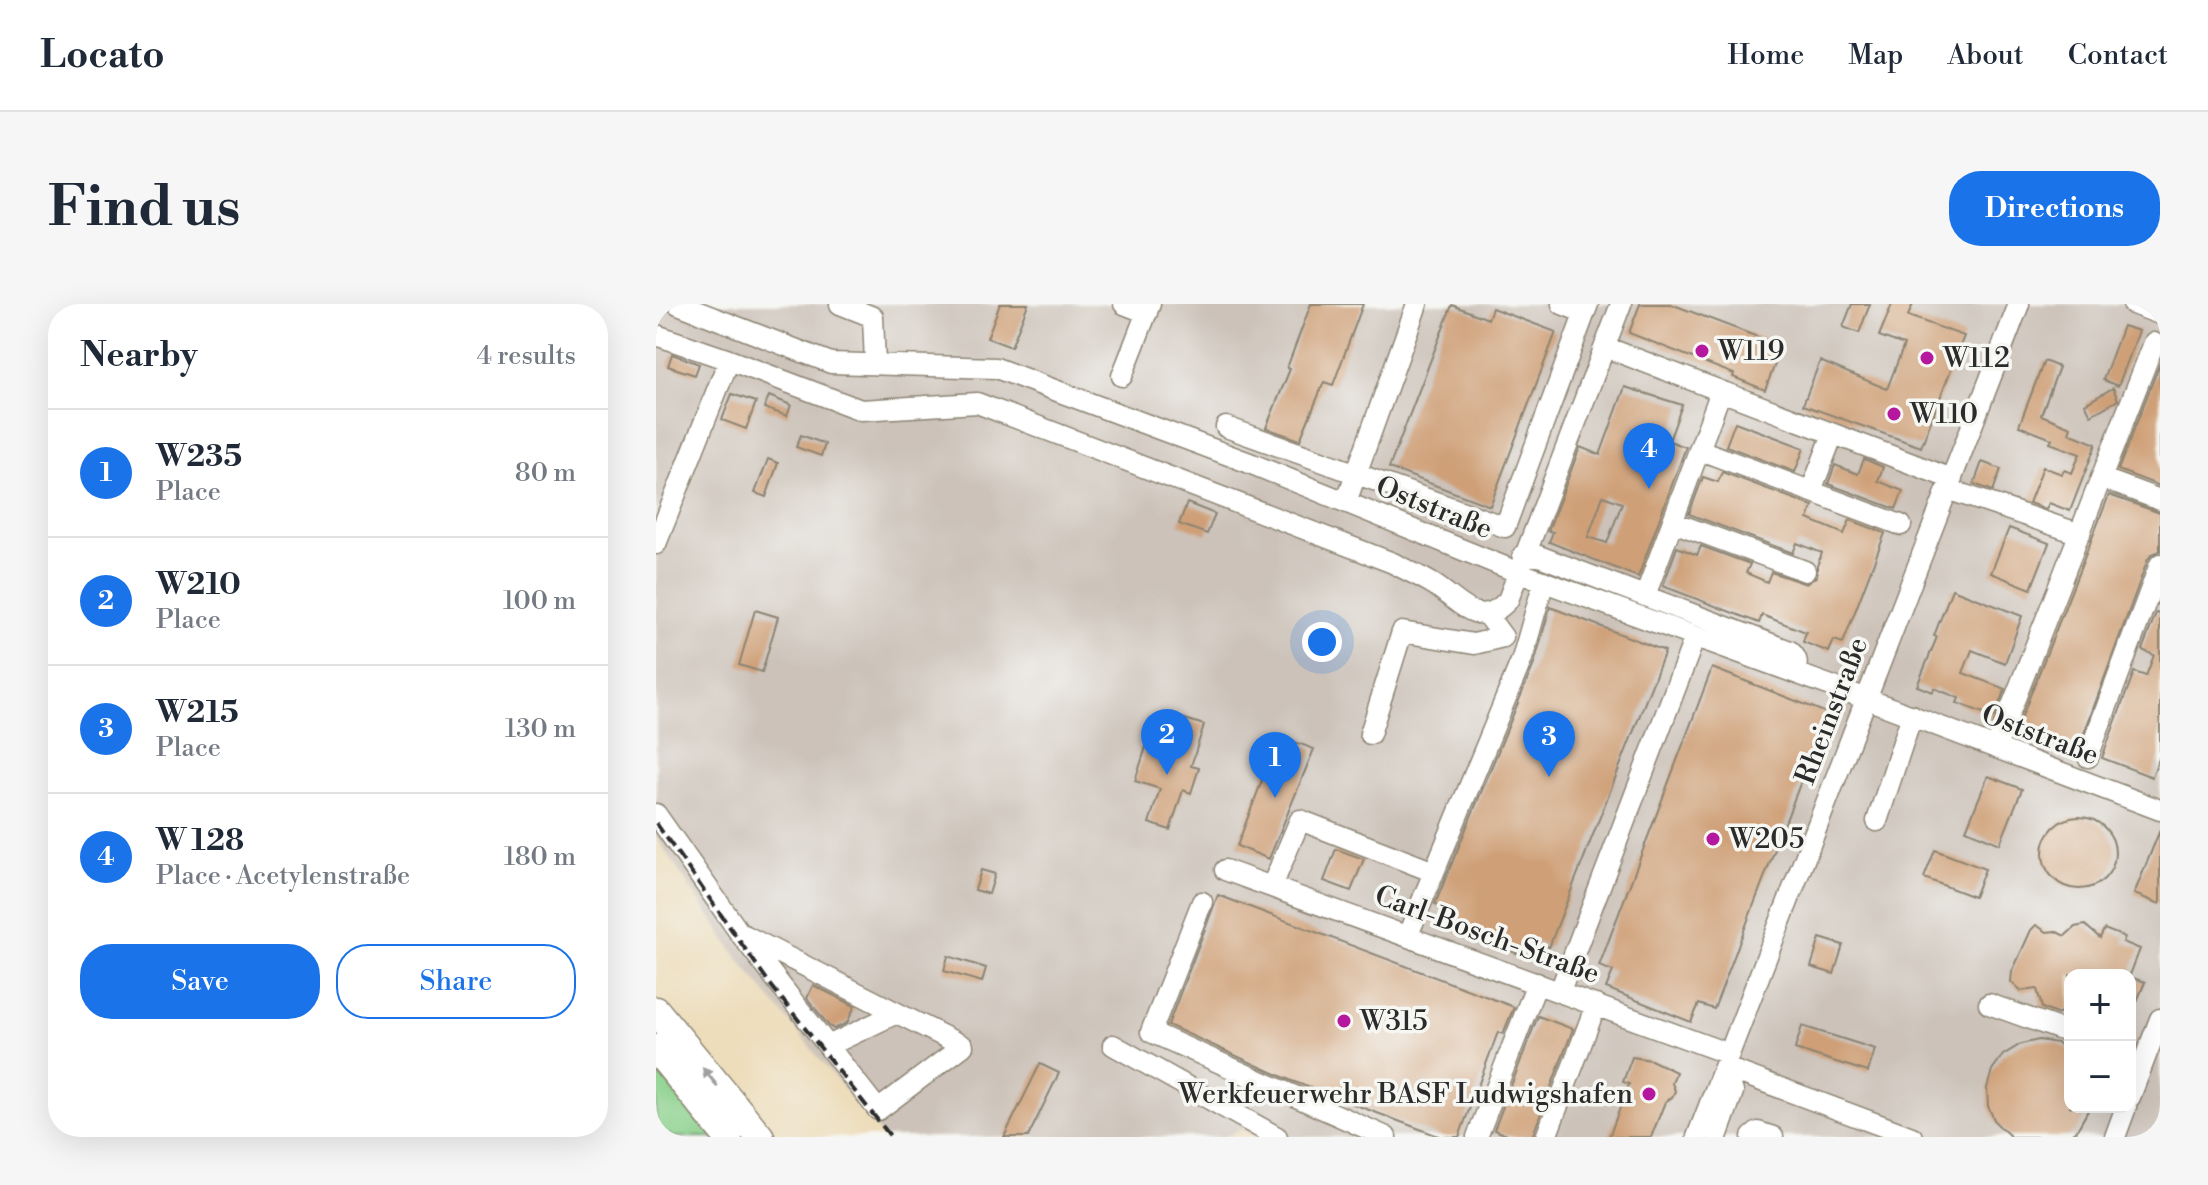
<!DOCTYPE html>
<meta charset="utf-8">
<style>
:root{--surface:#fff;--page:#f6f6f7;--text:#1f2937;--muted:#747a83;--line:#e0e1e3;--accent:#1a73e8}
body{margin:0;font-family:"Libre Bodoni",serif;background:var(--page);color:var(--text)}
.controls{position:absolute;right:24px;bottom:24px;display:grid;overflow:hidden;border-radius:16px;box-shadow:0 8px 32px #0002}
.controls button{width:72px;height:72px;display:grid;place-items:center;padding:0;border:0;border-bottom:2px solid var(--line);background:var(--surface);color:var(--text);font:40px sans-serif}
.you{position:absolute;left:666px;top:338px;width:28px;height:28px;margin:-20px;border:6px solid #fff;border-radius:50%;background:#1a73e8;box-shadow:0 0 0 12px #1a73e833}
.badge{display:grid;place-items:center;width:52px;height:52px;border-radius:50%;background:var(--accent);color:#fff;font-size:26px;font-weight:700}
.pin{position:absolute;translate:-50% -66px;filter:drop-shadow(0 2px 4px #0008)}
.pin::after{content:'';position:absolute;top:42px;width:28px;height:24px;background:inherit;clip-path:polygon(0 0,100% 0,50% 100%)}
.list{margin:0;padding:0;list-style:none}
h2{display:flex;justify-content:space-between;align-items:center;height:104px;margin:0;padding:0 32px;font-size:34px}
h2 small{font-size:26px;font-weight:400;color:var(--muted)}
.list li{display:grid;grid-template-columns:52px 1fr auto;gap:24px;align-items:center;box-sizing:border-box;height:128px;padding:0 32px;border-top:2px solid var(--line)}
.list b{display:block;font-size:30px;white-space:nowrap}
.list p{margin:0;font-size:26px;white-space:nowrap;color:var(--muted)}
.list em{font-size:26px;font-style:normal;color:var(--muted)}
.actions{display:flex;gap:16px;padding:24px 32px}
.actions a{flex:1;padding:18px 0;border:2px solid var(--accent);border-radius:32px;text-align:center;font-size:28px;color:var(--accent)}
.actions .main{background:var(--accent);color:#fff}
.map{position:relative;flex:none;width:1504px;height:833px;overflow:hidden;border-radius:32px}
header{display:flex;align-items:center;gap:48px;box-sizing:border-box;height:112px;padding:0 40px;background:var(--surface);border-bottom:2px solid var(--line)}
header strong{font-size:38px}
nav{display:flex;gap:44px;margin-inline-start:auto;font-size:28px}
.intro{display:flex;align-items:center;justify-content:space-between;box-sizing:border-box;height:192px;padding:0 48px}
h1{margin:0;font-size:56px}
.button{padding:20px 36px;border-radius:32px;background:var(--accent);color:#fff;font-size:28px;font-weight:700}
main{display:flex;gap:48px;padding:0 48px}
aside{flex:1;background:var(--surface);border-radius:32px;box-shadow:0 8px 32px #0002}
.map>svg:first-child{display:block}
</style>
<header>
<strong>Locato</strong>
<nav><a>Home</a><a>Map</a><a>About</a><a>Contact</a></nav>
</header>
<div class="intro"><h1>Find us</h1><a class="button">Directions</a></div>
<main>
<aside>
<h2>Nearby<small>4 results</small></h2>
<ul class="list">
<li><span class="badge">1</span><div><b>W235</b><p>Place</p></div><em>80 m</em></li>
<li><span class="badge">2</span><div><b>W210</b><p>Place</p></div><em>100 m</em></li>
<li><span class="badge">3</span><div><b>W215</b><p>Place</p></div><em>130 m</em></li>
<li><span class="badge">4</span><div><b>W 128</b><p>Place · Acetylenstraße</p></div><em>180 m</em></li>
</ul>
<div class="actions"><a class="main">Save</a><a>Share</a></div>
</aside>
<div class="map">
<svg width="1504" height="833" viewBox="0 0 1504 833">
<rect width="100%" height="100%" fill="#f6f6f2"/>
<filter id="ink" filterUnits="userSpaceOnUse"><feTurbulence type="fractalNoise" baseFrequency=".0125" numOctaves="2"/><feDisplacementMap in="SourceGraphic" scale="16" xChannelSelector="R" yChannelSelector="G"/><feConvolveMatrix kernelMatrix="1 2 1 2 8 2 1 2 1" color-interpolation-filters="sRGB"/></filter>
<filter id="wash" filterUnits="userSpaceOnUse"><feTurbulence type="fractalNoise" baseFrequency=".006" numOctaves="4" result="noise"/><feDisplacementMap in="SourceGraphic" scale="32" xChannelSelector="R" yChannelSelector="G"/><feGaussianBlur stdDeviation="1.8" result="paint"/><feColorMatrix in="noise" values="0 0 0 0 0 0 0 0 0 0 0 0 0 0 0 0 0 1.4 0 .05"/><feComposite in="paint" operator="in"/></filter>
<g filter="url(#wash)">
<rect width="100%" height="100%" fill="#edddbb"/>
<path fill="#ccc2b9" fill-rule="evenodd" d="M 0,0 L 1504,0 L 1504,833 L 602,833 L 587,825 L 566,833 L 227,833 L 82,654 L 0,533 ZM 1414,671 L 1474,671 L 1474,803 L 1414,803 Z"/>
<path fill="#89d08a" stroke="#5a7e5a" stroke-width="2" d="M 0,759 L 63,833 L 15,833 L 13,831 L 0,833 Z"/>
<g id="blocks">
<path fill="#cfa078" fill-rule="evenodd" d="M 344,0 L 372,0 L 355,43 L 331,34 Z
M 655,0 L 707,0 L 677,81 L 668,78 L 644,136 L 610,124 L 634,65 L 631,64 Z
M 984,0 L 1015,0 L 1126,42 L 1109,86 L 1077,73 L 1078,70 L 973,29 Z
M 1196,0 L 1214,0 L 1203,29 L 1187,23 Z
M 1236,0 L 1257,0 L 1252,12 L 1308,32 L 1265,143 L 1147,101 L 1164,57 L 1231,85 L 1248,41 L 1223,32 Z
M 796,1 L 832,15 L 836,4 L 900,28 L 834,202 L 733,164 Z
M 1467,22 L 1483,27 L 1462,82 L 1447,76 Z
M 16,50 L 43,60 L 39,71 L 12,62 Z
M 1388,57 L 1403,63 L 1385,111 L 1415,123 L 1413,129 L 1440,140 L 1414,207 L 1393,199 L 1390,205 L 1373,199 L 1387,163 L 1406,170 L 1408,166 L 1416,169 L 1424,150 L 1394,139 L 1396,135 L 1363,122 Z
M 1504,59 L 1504,182 L 1462,166 Z
M 969,83 L 1026,101 L 1013,137 L 1030,143 L 982,273 L 893,238 L 897,228 L 892,227 L 924,143 L 944,151 ZM 947,192 L 966,199 L 951,239 L 932,233 Z
M 1457,84 L 1462,96 L 1435,111 L 1429,100 Z
M 76,90 L 100,98 L 90,125 L 66,116 Z
M 113,92 L 135,101 L 131,112 L 108,104 Z
M 1079,118 L 1148,144 L 1139,168 L 1070,142 Z
M 145,131 L 169,140 L 165,152 L 140,143 Z
M 112,155 L 122,159 L 110,193 L 99,189 Z
M 1208,155 L 1227,163 L 1222,177 L 1247,187 L 1240,205 L 1172,180 L 1179,161 L 1202,170 Z
M 1326,158 L 1345,165 L 1337,187 L 1318,180 Z
M 1066,168 L 1157,202 L 1152,215 L 1188,230 L 1194,216 L 1229,229 L 1187,339 L 1178,336 L 1173,348 L 1147,338 L 1150,328 L 1106,311 L 1103,319 L 1007,282 L 1021,243 L 1041,251 L 1045,242 L 1094,260 L 1090,269 L 1111,278 L 1115,268 L 1150,280 L 1161,272 L 1161,262 L 1166,249 L 1141,239 L 1137,249 L 1033,210 L 1047,173 L 1062,178 Z
M 1453,191 L 1504,209 L 1504,247 L 1496,250 L 1492,255 L 1419,454 L 1359,430 Z
M 531,199 L 559,210 L 551,230 L 523,220 Z
M 1353,224 L 1393,239 L 1375,285 L 1335,269 Z
M 1296,285 L 1366,312 L 1349,359 L 1316,346 L 1307,369 L 1349,385 L 1338,413 L 1301,399 L 1303,394 L 1278,384 L 1277,388 L 1261,382 L 1281,333 L 1278,332 Z
M 894,303 L 1009,347 L 893,643 L 879,638 L 874,654 L 788,623 L 795,606 L 779,600 L 878,360 Z
M 99,306 L 122,313 L 106,368 L 83,361 Z
M 1500,309 L 1504,310 L 1504,452 L 1496,473 L 1446,454 L 1478,368 L 1490,372 L 1498,351 L 1486,346 Z
M 1056,364 L 1171,409 L 1058,705 L 1043,700 L 1035,718 L 950,684 L 957,667 L 943,662 Z
M 526,414 L 548,421 L 535,462 L 543,464 L 535,489 L 527,486 L 514,526 L 493,519 L 504,485 L 479,477 L 490,443 L 514,451 Z
M 623,432 L 658,445 L 613,555 L 581,542 Z
M 1332,472 L 1366,485 L 1344,540 L 1310,526 Z
M1387 549a36 36 0 1 1 72 0a36 36 0 1 1-72 0Z
M 1504,526 L 1504,600 L 1478,590 Z
M 680,545 L 708,555 L 695,587 L 668,577 Z
M 1279,546 L 1329,565 L 1318,593 L 1268,574 Z
M 325,566 L 339,570 L 333,590 L 319,586 Z
M 562,591 L 858,703 L 847,730 L 842,728 L 803,833 L 785,833 L 636,777 L 512,721 Z
M 1380,621 L 1391,628 L 1399,627 L 1409,632 L 1419,623 L 1429,621 L 1444,634 L 1448,625 L 1469,633 L 1467,638 L 1484,645 L 1474,671 L 1414,671 L 1414,705 L 1400,710 L 1386,704 L 1381,685 L 1365,687 L 1355,678 L 1356,668 L 1375,626 Z
M 1164,634 L 1187,641 L 1178,670 L 1155,663 Z
M 292,652 L 330,664 L 326,678 L 288,667 Z
M 1474,673 L 1489,678 L 1474,714 Z
M 157,681 L 199,702 L 191,719 L 178,725 L 173,722 L 151,694 Z
M 882,712 L 917,725 L 876,833 L 856,833 L 838,826 Z
M 1146,722 L 1219,745 L 1212,768 L 1139,745 Z
M 1383,736 L 1401,739 L 1414,746 L 1414,803 L 1434,803 L 1421,826 L 1411,833 L 1355,833 L 1339,818 L 1332,802 L 1331,784 L 1336,766 L 1347,751 L 1365,740 Z
M 976,753 L 995,756 L 1020,768 L 1016,779 L 1019,787 L 1016,793 L 1009,798 L 995,833 L 953,833 L 973,780 L 967,778 Z
M 384,760 L 403,769 L 372,833 L 348,833 Z"/>
</g>
</g>
<g filter="url(#ink)">
<use href="#blocks" fill-opacity="0" stroke="#8c8473" stroke-width="2"/>
<g fill="none" stroke-linecap="round" stroke-linejoin="round">
<g stroke="#8c8473" stroke-width="23">
<path id="minor" d="M 22,0 L 175,59 L 340,64 L 591,158 L 861,268 L 1211,395 L 1504,506
M 184,0 L 217,13 L 219,60
M 468,0 L 491,9
M 906,0 L 929,9
M 1477,0 L 1504,10
M 0,31 L 73,56 L 0,240
M 949,43 L 1296,175
M 73,56 L 205,106 L 321,99 L 737,259 C 750,266 764,272 777,280 C 803,296 823,328 852,296 L 965,0
M 466,72 L 494,0
M 570,123 L 849,223 L 932,0
M 1044,146 L 1245,221
M 1445,174 L 1504,196
M 1291,185 L 1424,230
M 1155,187 L 1177,130
M 690,198 L 761,0
M 1017,218 L 1149,267
M 867,251 L 883,252 L 1134,347 C 1142,355 1142,359 1139,369
M 989,292 L 1065,87
M 714,430 L 746,328 L 818,340 L 847,333 L 830,310
M 1340,443 L 1498,39
M 1432,453 L 1504,260
M 0,510 L 83,628 L 222,806 L 307,742 L 241,709 L 172,742
M 1221,517 L 1256,411
M 569,566 L 1073,750
M 616,582 L 644,516 L 778,568
M 546,598 L 495,728 L 730,833
M 88,631 L 241,709
M 752,631 L 866,355 L 888,277
M 904,687 L 1039,333
M 1333,700 L 1414,729
M 457,741 L 621,833
M 1068,763 L 1256,833
M 1474,793 L 1504,715
M 821,833 L 881,679
M 890,833 L 940,701
M 1041,833 L 1363,0
M 1061,833 L 1077,788 L 1068,763
M 1096,833 L 1102,828 L 1117,833
M 1459,833 L 1470,803"/>
</g>
<g stroke="#8c8473" stroke-width="31">
<path id="highway" d="M 0,707 L 104,833
M 0,745 L 72,833"/>
</g>
<use href="#minor" stroke="#fff" stroke-width="20"/>
<use href="#highway" stroke="#fff" stroke-width="28"/>
<path stroke="#2b2b2b" stroke-width="4" stroke-dasharray="12 6" stroke-linecap="butt" d="M 0,519 L 114,680 L 235,833"/>
</g>
<defs><path id="oneway-solid" d="M-6-.8H1V-3.2L6.5 0L1 3.2V.8H-6Z" transform="scale(2)"/></defs>
<use fill="#a0a0a0" href="#oneway-solid" transform="translate(54 773) rotate(-129)"/>
</g>
<g fill="#b5179e" stroke="#f6f6f2" stroke-width="3">
<circle cx="1046" cy="47" r="8"/>
<circle cx="1271" cy="54" r="8"/>
<circle cx="1238" cy="110" r="8"/>
<circle cx="1057" cy="535" r="8"/>
<circle cx="688" cy="717" r="8"/>
<circle cx="993" cy="790" r="8"/>
</g>
<g text-anchor="middle" dominant-baseline="central" stroke-width="7" stroke-linejoin="round" paint-order="stroke">
<g font-size="28" fill="#2b2b2b" stroke="#f6f6f2" text-anchor="start">
<text x="1062" y="47">W119</text>
<text x="1287" y="54">W112</text>
<text x="1254" y="110">W110</text>
<text x="1073" y="535">W205</text>
<text x="704" y="717">W315</text>
<text x="977" y="790" text-anchor="end">Werkfeuerwehr BASF Ludwigshafen</text>
</g>
<g font-size="28" fill="#2b2b2b" stroke="#f6f6f2">
<text transform="translate(778 204) rotate(22)">Oststraße</text>
<text transform="translate(1176 407) rotate(-69)">Rheinstraße</text>
<text transform="translate(1384 431) rotate(21)">Oststraße</text>
<text transform="translate(831 631) rotate(20)">Carl-Bosch-Straße</text>
</g>
</g>
</svg>
<div class="controls">
<button>+</button>
<button>−</button>
</div>
<div class="you"></div>
<div class="pin badge" style="left:619px;top:494px">1</div>
<div class="pin badge" style="left:511px;top:471px">2</div>
<div class="pin badge" style="left:893px;top:473px">3</div>
<div class="pin badge" style="left:993px;top:185px">4</div>
</div>
</main>
